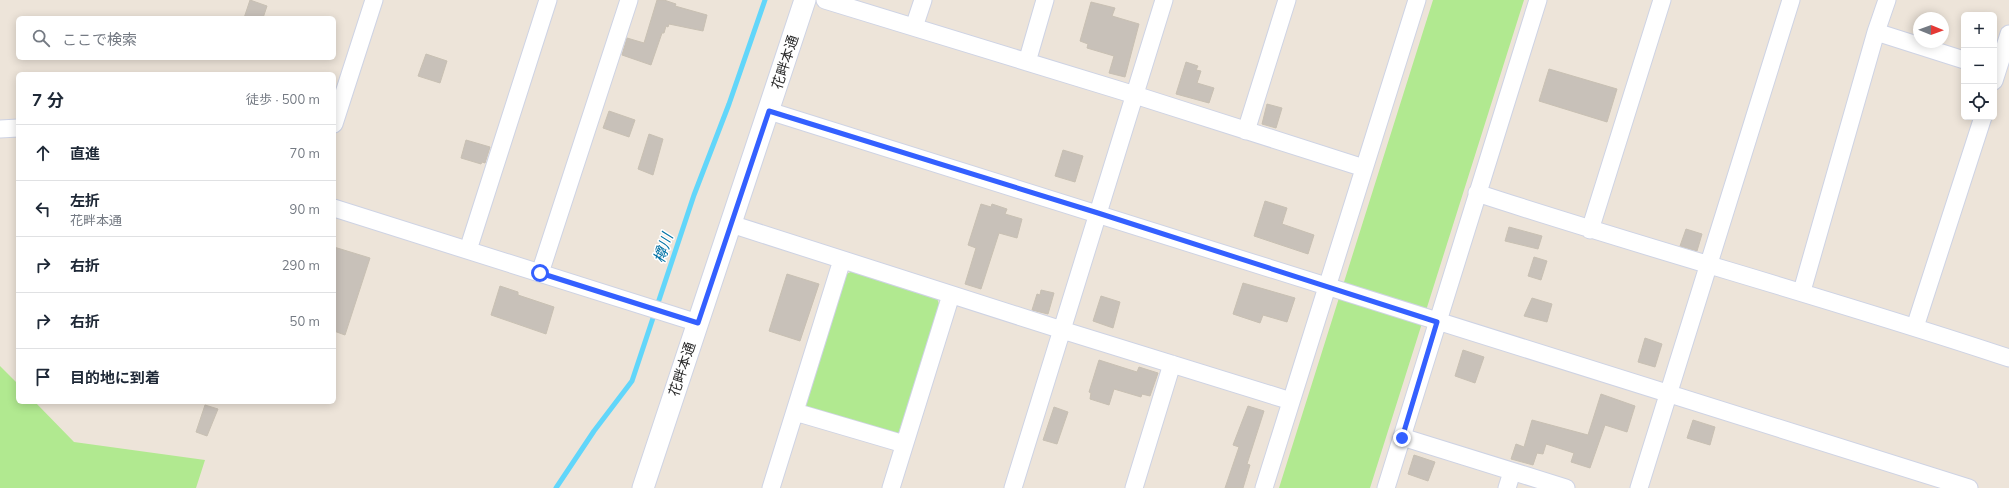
<!DOCTYPE html>
<html lang="ja">
<meta charset="utf-8">
<style>
:root{--surface:#fff;--page:#f2f2f3;--text:#1f2937;--muted:#747a83;--line:#e0e1e3}
body{margin:0;font-family:Mulish,"Noto Sans JP",sans-serif;background:var(--page);color:var(--text)}
.controls{position:absolute;right:12px;top:12px;display:grid;overflow:hidden;border-radius:6px;box-shadow:0 2px 10px #0003}
.controls button{width:36px;height:36px;display:grid;place-items:center;padding:0;border:0;border-bottom:1px solid var(--line);background:var(--surface);color:var(--text);font:20px sans-serif}
.compass{position:absolute;left:1913px;top:12px;width:36px;height:36px;border-radius:50%;background:var(--surface);box-shadow:0 2px 10px #0003;rotate:91deg}
.stop{position:absolute;width:12px;height:12px;margin:-9px;border:3px solid #3460ff;border-radius:50%;background:#fff}
.stop.end{background:#3460ff;border-color:#fff;box-shadow:0 1px 4px #0008}
.list{margin:0;padding:0;list-style:none}
h2{display:flex;justify-content:space-between;align-items:center;height:52px;margin:0;padding:0 16px;font-size:17px}
h2 small{font-size:13px;font-weight:400;color:var(--muted)}
.list li{display:grid;grid-template-columns:26px 1fr auto;gap:12px;align-items:center;box-sizing:border-box;height:56px;padding:0 16px;border-top:1px solid var(--line)}
.list b{display:block;font-size:15px;white-space:nowrap}
.list p{margin:0;font-size:13px;white-space:nowrap;color:var(--muted)}
.list em{font-size:13px;font-style:normal;color:var(--muted)}
.icon{flex:none;width:22px;height:22px;fill:none;stroke:currentColor;stroke-width:2;stroke-linecap:round;stroke-linejoin:round}
.map{position:relative;flex:none;width:2009px;height:488px;overflow:hidden}
.search{position:absolute;background:var(--surface);box-shadow:0 2px 10px #0003;left:16px;top:16px;width:320px;height:44px;display:flex;align-items:center;gap:10px;box-sizing:border-box;padding:0 14px;border-radius:6px;color:var(--muted);font-size:15px}
.panel{position:absolute;background:var(--surface);box-shadow:0 2px 10px #0003;left:16px;top:72px;width:320px;height:332px;border-radius:6px}
.map>svg:first-child{display:block}
</style>
<div class="map">
<svg width="2009" height="488" viewBox="0 0 2009 488">
<rect width="100%" height="100%" fill="#ede4d9"/>
<path fill="#b1e990" d="M 1433,0 L 1524,0 L 1370,488 L 1279,488 Z
M 853,271 L 937,298 L 940,307 L 898,435 L 808,410 L 804,403 L 844,275 Z
M 0,366 L 18,384 L 18,402 L 35,402 L 74,442 L 205,460 L 196,488 L 0,488 Z"/>
<g fill="none" stroke-linecap="round" stroke-linejoin="round">
<path stroke="#61d6fa" stroke-width="5" d="M 556,488 L 594,431 L 632,381 L 694,195 L 729,104 L 765,0"/>
</g>
<path fill="#c8c1b9" stroke="#c8c0b3" d="M 250,0 L 267,6 L 263,18 L 244,18 Z
M 657,0 L 664,0 L 676,4 L 675,6 L 707,15 L 703,31 L 669,24 L 668,27 L 666,26 L 664,33 L 662,33 L 651,65 L 622,55 L 627,38 L 644,43 Z
M 1091,2 L 1115,8 L 1112,16 L 1139,24 L 1125,77 L 1109,73 L 1114,56 L 1087,48 L 1088,44 L 1080,41 Z
M 426,54 L 447,61 L 440,83 L 418,76 Z
M 1186,62 L 1198,66 L 1196,70 L 1201,71 L 1197,83 L 1214,88 L 1209,103 L 1176,94 Z
M 1549,69 L 1617,89 L 1607,122 L 1539,101 Z
M 1267,104 L 1282,108 L 1276,128 L 1262,124 Z
M 609,111 L 635,120 L 629,137 L 603,128 Z
M 649,134 L 663,139 L 653,175 L 638,169 Z
M 466,140 L 490,147 L 485,163 L 482,162 L 481,164 L 461,158 Z
M 1063,150 L 1083,156 L 1075,182 L 1055,176 Z
M 1265,201 L 1287,208 L 1282,224 L 1314,235 L 1308,254 L 1254,236 Z
M 981,204 L 991,207 L 992,204 L 1007,209 L 1005,214 L 1022,219 L 1017,238 L 999,233 L 981,289 L 965,284 L 976,248 L 968,245 Z
M 1509,227 L 1542,236 L 1538,249 L 1505,241 Z
M 1686,229 L 1702,234 L 1697,251 L 1680,246 Z
M 334,247 L 370,258 L 345,335 L 334,331 Z
M 1534,257 L 1547,261 L 1541,280 L 1528,276 Z
M 787,274 L 819,284 L 800,341 L 769,331 Z
M 1243,283 L 1295,298 L 1287,322 L 1263,315 L 1260,323 L 1233,314 Z
M 500,286 L 518,292 L 518,295 L 554,307 L 546,334 L 491,315 Z
M 1041,290 L 1054,293 L 1048,314 L 1032,310 L 1037,294 L 1040,295 Z
M 1101,296 L 1120,302 L 1113,328 L 1093,321 Z
M 1532,298 L 1552,304 L 1547,322 L 1524,316 Z
M 1645,338 L 1662,344 L 1655,367 L 1638,362 Z
M 1463,350 L 1484,357 L 1475,383 L 1455,376 Z
M 1099,360 L 1137,372 L 1139,367 L 1158,373 L 1150,396 L 1142,394 L 1141,397 L 1114,389 L 1109,405 L 1090,399 L 1091,393 L 1089,392 Z
M 1601,394 L 1635,406 L 1627,432 L 1605,425 L 1590,468 L 1571,462 L 1574,453 L 1546,444 L 1543,454 L 1537,453 L 1533,465 L 1511,459 L 1516,444 L 1524,447 L 1532,420 L 1588,435 Z
M 205,405 L 218,409 L 207,436 L 196,432 Z
M 1248,406 L 1264,411 L 1247,464 L 1250,465 L 1243,488 L 1225,488 L 1239,447 L 1233,445 Z
M 1054,407 L 1068,412 L 1057,444 L 1043,440 Z
M 1693,420 L 1715,427 L 1710,445 L 1687,438 Z
M 1414,455 L 1435,462 L 1428,481 L 1408,474 Z"/>
<g fill="none" stroke-linecap="round" stroke-linejoin="round">
<g stroke="#ced3e4" stroke-width="19">
<path id="minor" d="M 825,0 L 1135,95 L 1364,168
M 914,27 L 923,0
M 1876,32 L 1964,60
M 1027,62 L 1045,0
M 1994,81 L 2009,34
M 769,111 L 1969,488
M 334,124 L 374,0
M 0,129 L 18,128
M 1246,131 L 1287,0
M 1477,193 C 1654,251 1833,299 2009,358
M 334,208 L 698,323
M 731,224 L 1062,330 L 1291,401
M 1590,230 L 1662,0
M 468,250 L 548,0
M 540,273 L 629,0
M 1802,291 L 1876,32 L 1887,0
M 1915,327 L 1983,117
M 795,412 L 904,444
M 1402,437 L 1566,488
M 771,488 L 842,260
M 891,488 L 951,295
M 1013,488 L 1164,0
M 1134,488 L 1172,364
M 1264,488 L 1417,0
M 1386,488 L 1538,0
M 1507,488 L 1512,472
M 1639,488 L 1791,0"/>
</g>
<g stroke="#ced3e4" stroke-width="23">
<path id="tertiary" d="M 643,488 L 805,0"/>
</g>
<use href="#minor" stroke="#fff" stroke-width="17"/>
<use href="#tertiary" stroke="#fff" stroke-width="21"/>
</g>
<g fill="none" stroke-linecap="round" stroke-linejoin="round">
<path stroke="#3460ff" stroke-width="5" d="M 540,273 L 698,323 L 769,111 L 1098,213 L 1437,322 L 1402,438"/>
</g>
<g text-anchor="middle" dominant-baseline="central" stroke-width="3" stroke-linejoin="round" paint-order="stroke">
<g font-size="14" fill="#292929" stroke="#fff">
<text transform="translate(785 62) rotate(-72)">花畔本通</text>
<text transform="translate(682 369) rotate(-72)">花畔本通</text>
</g>
<g font-size="15" font-style="italic" fill="#0072a5" stroke="#fff">
<text transform="translate(663 248) rotate(-72)">樽川</text>
</g>
</g>
</svg>
<div class="controls">
<button>+</button>
<button>−</button>
<button><svg class="icon" aria-label="locate" viewBox="0 0 24 24"><circle cx="12" cy="12" r="6"/><path d="M12 2v4M12 18v4M2 12h4M18 12h4"/></svg></button>
</div>
<svg class="compass" viewBox="-18 -18 36 36"><path d="M0-13l5 13h-10z" fill="#e53935"/><path d="M0 13l5-13h-10z" fill="#747a83"/></svg>
<div class="stop" style="left:540px;top:273px"></div>
<div class="stop end" style="left:1402px;top:438px"></div>
<div class="search"><svg class="icon" aria-label="search" viewBox="0 0 24 24"><circle cx="10" cy="10" r="6"/><path d="M15 15l6 6"/></svg>ここで検索</div>
<section class="panel">
<h2>7 分<small>徒歩 · 500 m</small></h2>
<ul class="list">
<li><svg class="icon" aria-label="ahead" viewBox="0 0 24 24"><path d="M12 20V5M6 11l6-6 6 6"/></svg><div><b>直進</b></div><em>70 m</em></li>
<li><svg class="icon" aria-label="left" viewBox="0 0 24 24"><path d="M17 20v-9H6M10 6l-5 5 5 5"/></svg><div><b>左折</b><p>花畔本通</p></div><em>90 m</em></li>
<li><svg class="icon" aria-label="right" viewBox="0 0 24 24"><path d="M7 20v-9h11M14 6l5 5-5 5"/></svg><div><b>右折</b></div><em>290 m</em></li>
<li><svg class="icon" aria-label="right" viewBox="0 0 24 24"><path d="M7 20v-9h11M14 6l5 5-5 5"/></svg><div><b>右折</b></div><em>50 m</em></li>
<li><svg class="icon" aria-label="arrive" viewBox="0 0 24 24"><path d="M6 21V4h12l-3 4 3 4H6"/></svg><div><b>目的地に到着</b></div></li>
</ul>
</section>
</div>
